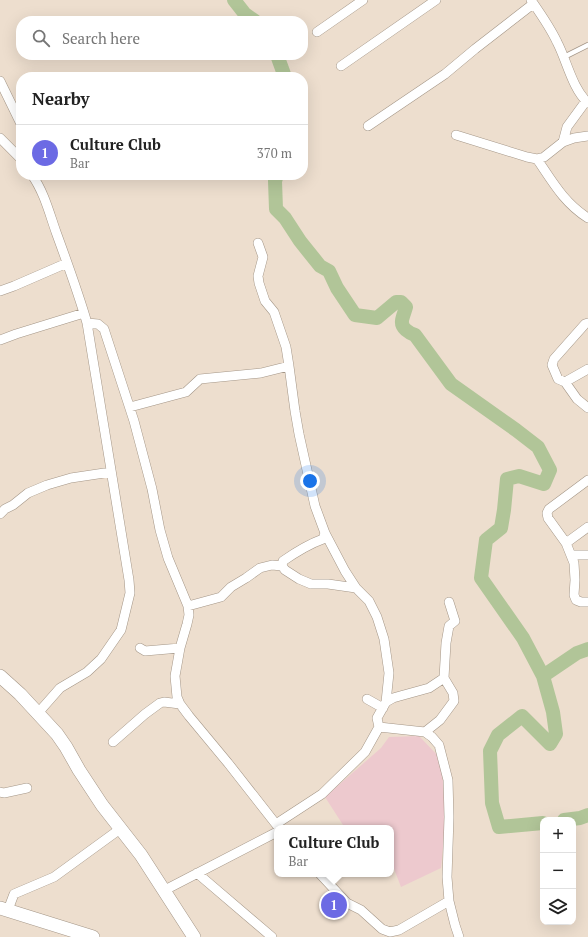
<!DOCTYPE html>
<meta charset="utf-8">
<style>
:root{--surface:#fff;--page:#f2f2f2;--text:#222;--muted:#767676;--line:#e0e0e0;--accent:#6c6ae4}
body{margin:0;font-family:"PT Serif",serif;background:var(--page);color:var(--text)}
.controls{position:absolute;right:12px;bottom:12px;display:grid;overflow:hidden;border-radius:8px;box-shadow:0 4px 16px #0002}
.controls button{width:36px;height:36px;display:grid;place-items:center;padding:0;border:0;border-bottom:1px solid var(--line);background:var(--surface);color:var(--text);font:20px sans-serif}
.you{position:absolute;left:310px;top:481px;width:14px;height:14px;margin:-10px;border:3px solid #fff;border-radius:50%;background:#1a73e8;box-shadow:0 0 0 6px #1a73e833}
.badge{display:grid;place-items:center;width:26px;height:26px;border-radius:50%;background:var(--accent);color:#fff;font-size:13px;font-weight:700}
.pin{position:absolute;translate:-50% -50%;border:2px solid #fff;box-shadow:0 1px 4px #0006}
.popup{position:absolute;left:274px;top:825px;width:120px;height:52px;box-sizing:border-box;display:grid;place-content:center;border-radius:8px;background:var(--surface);filter:drop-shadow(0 1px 3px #0005);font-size:13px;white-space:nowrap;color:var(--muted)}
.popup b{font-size:15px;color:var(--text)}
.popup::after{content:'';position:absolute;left:50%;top:100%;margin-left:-8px;border:8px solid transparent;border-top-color:var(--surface)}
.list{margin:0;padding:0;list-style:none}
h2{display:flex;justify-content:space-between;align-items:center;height:52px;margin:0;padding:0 16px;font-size:17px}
h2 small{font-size:13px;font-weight:400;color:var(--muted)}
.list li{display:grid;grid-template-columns:26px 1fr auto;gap:12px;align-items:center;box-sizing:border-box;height:56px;padding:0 16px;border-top:1px solid var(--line)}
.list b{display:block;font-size:15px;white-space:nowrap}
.list p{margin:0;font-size:13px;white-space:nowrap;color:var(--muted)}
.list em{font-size:13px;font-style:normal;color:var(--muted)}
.icon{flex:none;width:22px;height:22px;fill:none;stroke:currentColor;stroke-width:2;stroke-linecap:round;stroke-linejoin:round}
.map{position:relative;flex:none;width:588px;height:937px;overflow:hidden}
.search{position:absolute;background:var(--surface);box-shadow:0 4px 16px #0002;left:16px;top:16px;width:292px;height:44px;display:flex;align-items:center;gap:10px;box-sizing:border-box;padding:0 14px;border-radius:16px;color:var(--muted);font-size:15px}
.panel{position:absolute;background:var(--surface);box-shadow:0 4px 16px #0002;left:16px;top:72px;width:292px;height:108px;border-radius:16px}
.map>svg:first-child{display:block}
</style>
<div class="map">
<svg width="588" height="937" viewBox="0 0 588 937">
<rect width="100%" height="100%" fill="#eddece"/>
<path fill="#edc9ce" d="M 419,736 L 441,759 L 446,816 L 441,868 L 401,887 L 393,866 L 391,865 L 391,828 L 345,828 L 325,797 L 381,748 L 389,737 Z"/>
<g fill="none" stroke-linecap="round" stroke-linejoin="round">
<path stroke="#b1c598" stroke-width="14" d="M 234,0 L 245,14 L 255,21
M 277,55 L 285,77
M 277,175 L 275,181 L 276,209 L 285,218 L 300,241 L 320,266 L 329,271 L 337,288 L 355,315 L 377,318 L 396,302 L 401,302 L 406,307 C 405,311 402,318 402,321 C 401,328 409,333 415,335 L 451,384 L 516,430 L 538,447 L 550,470 L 544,484 L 519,476 L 507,479 L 504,510 L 501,528 L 486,540 L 481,578 L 523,638 L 543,676 L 553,712 L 556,734 L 550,744 L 522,716 L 498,735 L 490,751 L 492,803 L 499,827 L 543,823
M 543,676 L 577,653 L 588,649
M 564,820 L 580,818 L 588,815"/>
<g stroke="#a49687" stroke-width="6">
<path id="lane" d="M 564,57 L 588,45"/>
</g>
<g stroke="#a49687" stroke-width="10">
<path id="street" d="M 531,0 C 540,13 550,27 557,42 C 567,61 572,88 588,103
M 317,32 L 363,0
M 341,66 L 436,0
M 0,81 L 21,124
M 368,126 L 445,74 L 475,49 L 533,4
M 456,135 L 527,157 L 537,159 L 544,157 L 563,142 L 574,138 L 588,136
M 0,138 L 21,159
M 563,142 L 567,127 L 586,101
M 537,159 C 552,181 564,203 588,218
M 32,175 C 44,192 49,212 56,232 C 67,262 78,292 87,323 L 129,580 L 130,593 L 121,630 L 101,659 L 87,672 L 60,688 L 38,713
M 258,243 L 263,257 L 258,276 L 259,283 L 265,301 L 274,312 L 286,347 L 289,366
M 0,291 L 14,286 L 67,263
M 87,323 L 98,324 L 104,329 L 134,421 L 152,489 L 160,530 L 168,558 L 188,606 L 189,615 L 187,624 L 180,648 L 177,665 L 175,676 L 177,697 L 180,704 L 189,716 L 228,763 L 279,828
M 588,323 L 585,324 L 554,359 L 552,365 L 558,379 L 565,382 L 577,399 L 588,408
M 0,340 L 16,334 L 84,313
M 565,382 L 588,369
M 130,407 L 186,392 L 200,379 L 261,373 L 289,366 L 295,411 L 299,434 L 315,506 L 325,533 L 345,571 L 356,588 L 369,601 L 377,617 L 384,639 L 389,673 L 386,702
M 588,480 L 549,509 L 547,513 L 548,518 L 566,543 L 574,563 L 575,580 L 574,595 L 576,600 L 581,602 L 588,602
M 0,514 L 5,509 L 13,505 L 28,493 L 47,485 L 71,478 L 111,472
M 325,533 L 323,539 C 309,544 296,552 283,561 L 282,566 L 285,570 L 299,579 L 311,584 L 328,584 L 356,588
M 566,543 L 588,527
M 572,555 L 588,555
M 188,606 L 221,597 L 231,587 L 246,578 L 260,568 L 272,565 L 282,566
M 140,648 L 145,651 L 180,648
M 367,699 L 383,708
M 379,727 L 425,732 L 432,737 L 439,745 L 448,780 L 449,817 L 447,877 L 449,901 L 455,925 L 459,937
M 425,732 L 440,720 L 454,701 L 453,693 L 444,678
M 113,742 L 145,714 L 160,703 L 164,702 L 180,704
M 0,792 L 4,793 L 27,788
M 276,824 L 322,794 L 365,752 L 379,727 L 377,718 L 386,702 L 393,698 L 400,696 L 429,688 L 444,678 L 446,643 L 449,626 L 455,621 L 449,602
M 197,873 L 272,937
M 320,874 L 347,903 L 361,910 L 382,929 L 390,932 L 399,930 L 449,901
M 163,891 L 277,832
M 8,910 L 14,894 L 54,877 L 120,829"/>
</g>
<g stroke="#a49687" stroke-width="14">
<path id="secondary" d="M 0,676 L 20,694 L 57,734 L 66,747 L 79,770 L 102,805 L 141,855 L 194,937
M 0,908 L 93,937"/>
</g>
<use href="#lane" stroke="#fff" stroke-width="4.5"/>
<use href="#street" stroke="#fff" stroke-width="9"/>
<use href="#secondary" stroke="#fff" stroke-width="13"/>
</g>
</svg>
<div class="controls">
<button>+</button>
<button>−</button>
<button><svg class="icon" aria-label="layers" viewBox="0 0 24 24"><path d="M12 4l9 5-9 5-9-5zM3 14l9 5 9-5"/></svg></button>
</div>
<div class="you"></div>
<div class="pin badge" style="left:334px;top:905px">1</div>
<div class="popup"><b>Culture Club</b>Bar</div>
<div class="search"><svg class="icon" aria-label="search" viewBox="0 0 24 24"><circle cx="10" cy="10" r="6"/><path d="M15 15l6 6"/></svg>Search here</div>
<section class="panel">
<h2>Nearby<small></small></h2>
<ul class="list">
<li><span class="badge">1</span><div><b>Culture Club</b><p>Bar</p></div><em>370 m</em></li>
</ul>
</section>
</div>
